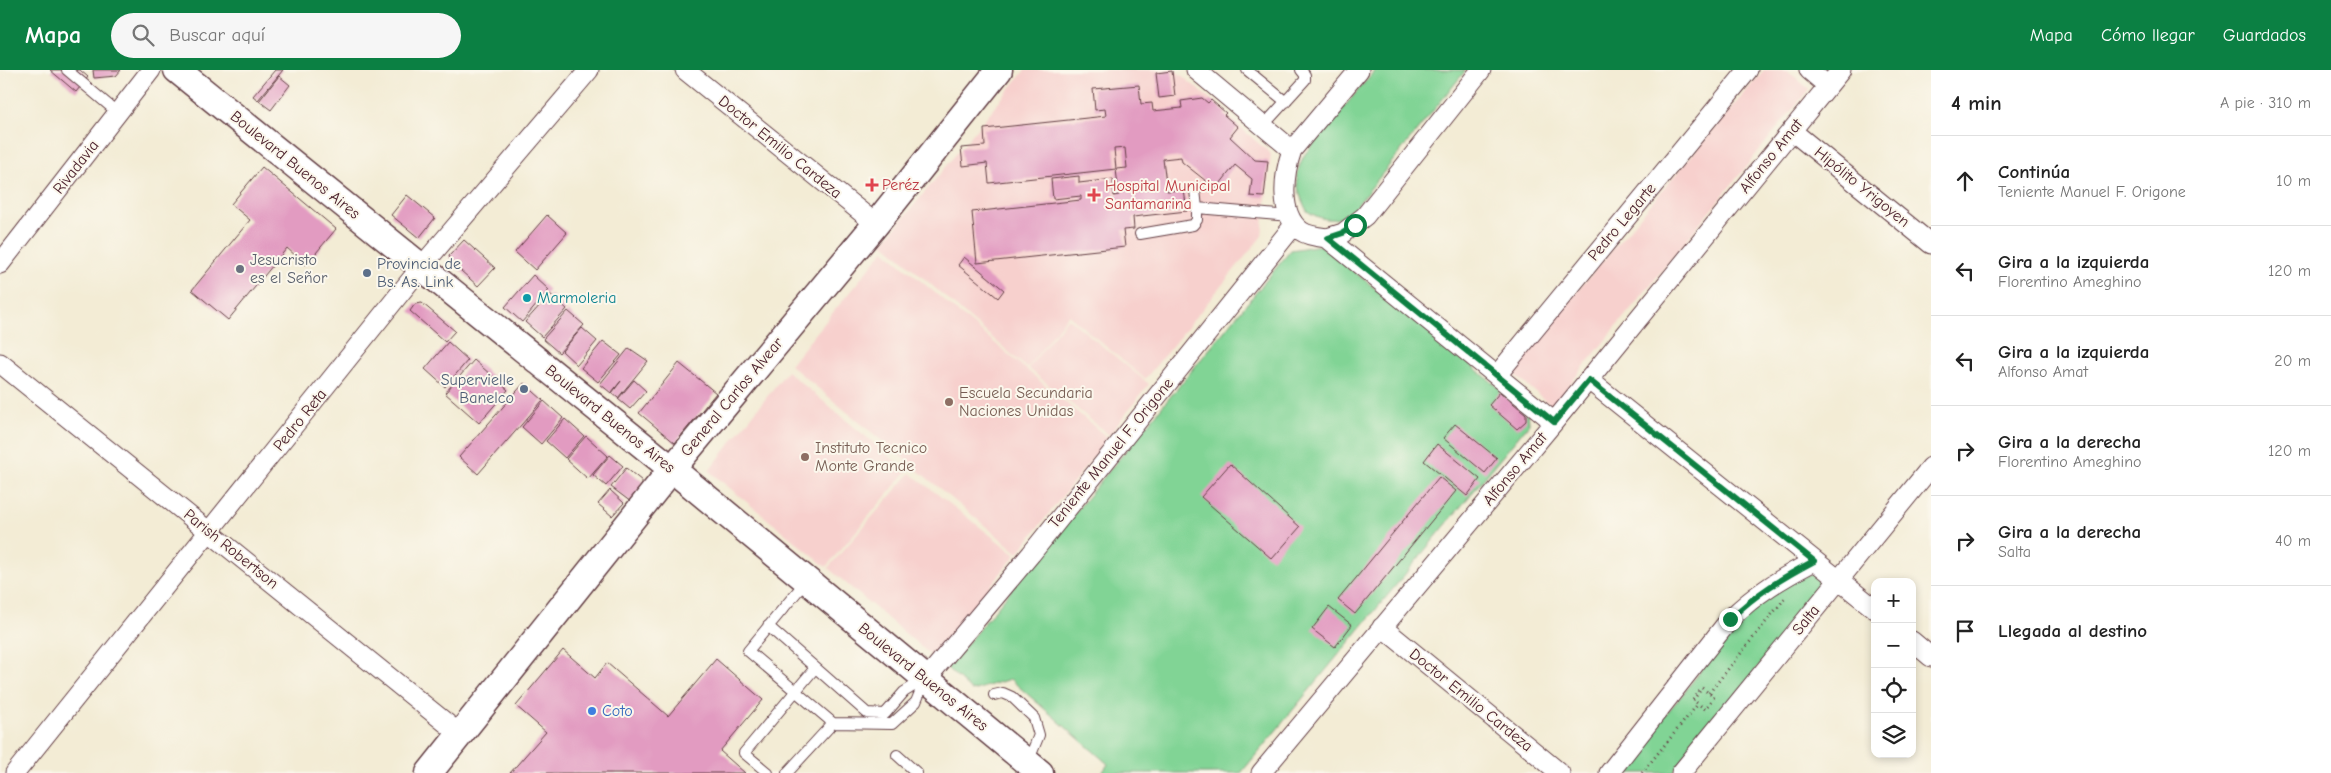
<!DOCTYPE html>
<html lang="es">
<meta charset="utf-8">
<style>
:root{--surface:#fff;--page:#f6f6f6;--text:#222;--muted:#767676;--line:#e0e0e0;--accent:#0b8043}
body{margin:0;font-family:"Comic Neue",sans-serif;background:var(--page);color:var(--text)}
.controls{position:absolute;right:15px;bottom:15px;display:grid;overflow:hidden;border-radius:10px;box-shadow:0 2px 8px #0003}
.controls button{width:45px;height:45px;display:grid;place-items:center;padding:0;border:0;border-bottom:1px solid var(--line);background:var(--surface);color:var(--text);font:25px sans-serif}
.stop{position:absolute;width:15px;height:15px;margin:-11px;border:4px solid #0b8043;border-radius:50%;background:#fff}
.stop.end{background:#0b8043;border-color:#fff;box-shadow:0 1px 5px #0008}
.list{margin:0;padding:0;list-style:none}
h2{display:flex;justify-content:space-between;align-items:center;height:65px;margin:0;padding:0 20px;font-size:21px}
h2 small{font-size:16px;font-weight:400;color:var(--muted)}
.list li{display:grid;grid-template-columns:32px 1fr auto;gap:15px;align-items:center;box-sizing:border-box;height:90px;padding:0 20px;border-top:1px solid var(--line)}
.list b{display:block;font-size:19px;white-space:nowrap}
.list p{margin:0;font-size:16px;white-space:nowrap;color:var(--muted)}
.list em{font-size:16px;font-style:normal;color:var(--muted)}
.icon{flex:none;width:28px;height:28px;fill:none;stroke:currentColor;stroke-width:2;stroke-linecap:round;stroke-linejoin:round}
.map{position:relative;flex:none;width:1931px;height:703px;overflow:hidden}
header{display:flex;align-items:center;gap:30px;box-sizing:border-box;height:70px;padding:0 25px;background:var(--accent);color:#fff}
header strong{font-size:24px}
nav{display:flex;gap:28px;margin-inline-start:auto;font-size:18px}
.search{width:350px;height:45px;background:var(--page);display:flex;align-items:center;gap:12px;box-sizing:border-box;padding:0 18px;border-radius:28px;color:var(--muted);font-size:19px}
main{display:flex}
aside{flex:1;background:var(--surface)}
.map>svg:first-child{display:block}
</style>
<header>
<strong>Mapa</strong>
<div class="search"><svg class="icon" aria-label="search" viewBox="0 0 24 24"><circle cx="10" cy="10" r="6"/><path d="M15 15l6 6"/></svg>Buscar aquí</div>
<nav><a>Mapa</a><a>Cómo llegar</a><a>Guardados</a></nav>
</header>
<main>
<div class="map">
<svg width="1931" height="703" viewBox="0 0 1931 703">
<rect width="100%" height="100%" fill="#fbf7ec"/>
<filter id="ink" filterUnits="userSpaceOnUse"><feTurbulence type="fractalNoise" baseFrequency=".02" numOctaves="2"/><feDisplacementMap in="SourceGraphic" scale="10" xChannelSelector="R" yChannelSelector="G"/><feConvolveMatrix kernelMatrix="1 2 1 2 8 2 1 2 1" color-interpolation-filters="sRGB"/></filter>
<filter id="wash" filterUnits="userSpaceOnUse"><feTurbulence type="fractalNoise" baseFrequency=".0096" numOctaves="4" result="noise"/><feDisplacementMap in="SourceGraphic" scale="20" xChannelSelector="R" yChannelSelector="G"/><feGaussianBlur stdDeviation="1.12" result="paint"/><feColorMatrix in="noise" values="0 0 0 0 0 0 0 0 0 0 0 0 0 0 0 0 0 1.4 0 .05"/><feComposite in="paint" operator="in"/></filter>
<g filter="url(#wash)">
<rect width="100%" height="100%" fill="#f3ecd5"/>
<path fill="#f7d0cd" d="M 1025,0 L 1175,0 L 1227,43 L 1226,45 L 1271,84 L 1262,166 L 1145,309 L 1068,245 L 1027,298 L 883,173 Z
M 1764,0 L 1787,0 L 1809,19 L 1552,336 L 1510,301 Z
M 884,180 L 1108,368 L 1018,483 L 790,295 Z
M 1068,248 L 1149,314 L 1109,365 L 1028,298 Z
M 787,301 L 907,401 L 826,497 L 709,401 Z
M 910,403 L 1016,485 L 932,586 L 828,498 Z"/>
<path fill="#81d495" stroke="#667a60" d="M 1375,0 L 1466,0 L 1350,144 C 1333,152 1323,151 1307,141 C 1296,119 1293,105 1305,84 Z
M 1321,175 L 1528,341 L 1529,354 L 1241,703 L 1102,703 L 1108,694 L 1010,609 L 972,621 L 947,598 L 1291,180 Z
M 1813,504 L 1823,509 L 1821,521 L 1672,703 L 1619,703 C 1641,675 1663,647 1686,620 C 1716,581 1762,515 1813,504 Z"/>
<g id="blocks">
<path fill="#e29bc1" d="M 50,0 L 80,0 L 88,7 L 76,22 Z
M 93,0 L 121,0 L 116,6 L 94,8 Z
M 275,0 L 283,0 L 258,30 L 253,26 Z
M 1172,1 L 1175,26 L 1159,28 L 1156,3 Z
M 279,6 L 290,15 L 271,40 L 259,31 Z
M 1139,15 L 1141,34 L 1152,33 L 1153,41 L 1182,38 L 1181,31 L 1202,28 L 1208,33 L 1211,30 L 1226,43 L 1224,45 L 1238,57 L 1230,67 L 1255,90 L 1268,91 L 1264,127 L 1250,126 L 1252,109 L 1235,95 L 1216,119 L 1182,92 L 1181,87 L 1163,89 L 1167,121 L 1184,120 L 1187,141 L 1133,147 L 1134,159 L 1123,160 L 1125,177 L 977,193 L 972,142 L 1081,130 L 1081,126 L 1053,129 L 1051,109 L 1079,106 L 1079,113 L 1113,109 L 1114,126 L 1119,125 L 1116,99 L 1127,98 L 1125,78 L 1114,79 L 1116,99 L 989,113 L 987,93 L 963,96 L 961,78 L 985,76 L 984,59 L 1106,46 L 1105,39 L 1095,40 L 1093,19 Z
M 262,97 L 336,159 L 306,195 L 287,178 L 228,250 L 192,220 L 250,150 L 231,134 Z
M 407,125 L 435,148 L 419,168 L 391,145 Z
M 547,145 L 567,163 L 535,200 L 515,182 Z
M 464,170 L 495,198 L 478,216 L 452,193 L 449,186 Z
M 964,187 L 1004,220 L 998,228 L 958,195 Z
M 533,205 L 549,220 L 522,252 L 505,237 Z
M 550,224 L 567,239 L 542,267 L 525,252 Z
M 422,233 L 455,261 L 445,272 L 410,241 L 415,234 Z
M 568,241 L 584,255 L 559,283 L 543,269 Z
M 582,258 L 597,271 L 577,295 L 562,281 Z
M 603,271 L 621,285 L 598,312 L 581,298 Z
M 448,272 L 468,290 L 445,317 L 425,299 Z
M 629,278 L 648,291 L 618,328 L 612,323 L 621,311 L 611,323 L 600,314 Z
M 474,290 L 508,320 L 479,353 L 445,323 Z
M 679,293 L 716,323 L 675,373 L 639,343 Z
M 634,310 L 646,321 L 630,339 L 618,329 Z
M 524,313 L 543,330 L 478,404 L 459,387 Z
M 1500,322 L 1526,344 L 1526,351 L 1517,359 L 1489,335 Z
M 544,331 L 563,348 L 541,374 L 522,357 Z
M 565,349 L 584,366 L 565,388 L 546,371 Z
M 1455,354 L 1497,388 L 1485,403 L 1443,368 Z
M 586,366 L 608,386 L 588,409 L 566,389 Z
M 1437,374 L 1480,409 L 1467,426 L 1424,391 Z
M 610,385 L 623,396 L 606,416 L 593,405 Z
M 1230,394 L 1300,457 L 1272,489 L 1201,427 Z
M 626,398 L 642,411 L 642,417 L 631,432 L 611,417 Z
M 1439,407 L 1456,421 L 1355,544 L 1338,530 Z
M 610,420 L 624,433 L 612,446 L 598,434 Z
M 1329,537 L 1352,555 L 1335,577 L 1312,559 Z
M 563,580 L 595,608 L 607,593 L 668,646 L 716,589 L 763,630 L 720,681 L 745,703 L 510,703 L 546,662 L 516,636 Z"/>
</g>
</g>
<g filter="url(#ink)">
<use href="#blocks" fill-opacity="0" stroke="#633e44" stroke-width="1"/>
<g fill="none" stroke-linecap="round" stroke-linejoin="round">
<g stroke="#633e44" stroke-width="12">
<path id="lane" d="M 67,0 L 118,43
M 1247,0 L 1286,32
M 1263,56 L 1305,10 L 1305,5 L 1301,0
M 1195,120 L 1197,138
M 1140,164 L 1193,155 L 1197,150 L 1197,138 L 1289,146
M 806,511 L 748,581 L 833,653 L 892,654 L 916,632 L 925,610
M 768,556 L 867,643 L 885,644 L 904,622 L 925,609
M 994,625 L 1003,623 L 1012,627 L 1034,648 L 1039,665 L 1028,692
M 897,685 L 917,703
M 768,703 L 744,683 L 815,598
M 787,703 L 833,653"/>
</g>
<g stroke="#633e44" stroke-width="21">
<path id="street" d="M 685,0 L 876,154
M 1196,0 L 1292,80
M 1359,0 L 1292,80 C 1284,103 1278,144 1301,161 C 1308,166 1319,167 1327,168 L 1554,352
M 1809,0 L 1828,16
M 1792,61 L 1931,174
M 1327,168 L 1343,163 L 1365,146 L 1481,0
M 0,194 L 151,0
M 0,293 L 461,665
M 1497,305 L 1748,0
M 1589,310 L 1875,539
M 1382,557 L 1560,703
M 1912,571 L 1931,587
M 926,609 L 1031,484 L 1294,155
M 15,703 L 422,196 L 589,0
M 1261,703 L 1554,352 L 1841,0
M 1609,703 L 1730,549 C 1756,523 1782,508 1814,491
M 1681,703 L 1931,397"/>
</g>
<g stroke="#633e44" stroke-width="29">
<path id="secondary" d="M 177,0 L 672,399 L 1040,703
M 429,703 L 672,399 L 876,154 L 999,0"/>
</g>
<path stroke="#633e44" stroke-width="3" stroke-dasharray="1 4" stroke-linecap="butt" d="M 1702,618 L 1714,627 L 1705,639 L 1693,630 Z
M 1709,623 L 1785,528
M 1642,703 L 1698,634"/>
<use href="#lane" stroke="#fff" stroke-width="10"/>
<use href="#street" stroke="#fff" stroke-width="19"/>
<use href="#secondary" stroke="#fff" stroke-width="26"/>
</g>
</g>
<g fill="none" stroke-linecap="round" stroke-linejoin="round" filter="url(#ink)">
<path stroke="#0b8043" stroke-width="6" d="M 1355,155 L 1343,163 L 1328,168 L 1554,352 L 1589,310 L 1814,491 C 1782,508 1757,523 1730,549"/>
</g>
<g fill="#e0444e" stroke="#fbf7ec" stroke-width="2">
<path d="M869.5 107.5h5v5h5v5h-5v5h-5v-5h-5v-5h5z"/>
<path d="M1091.5 117.5h5v5h5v5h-5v5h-5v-5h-5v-5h5z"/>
</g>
<circle fill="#6b7280" stroke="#fbf7ec" stroke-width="2" cx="240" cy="199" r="5"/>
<g fill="#5c6f8a" stroke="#fbf7ec" stroke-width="2">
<circle cx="367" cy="203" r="5"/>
<circle cx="524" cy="319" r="5"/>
</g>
<circle fill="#0f9aa8" stroke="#fbf7ec" stroke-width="2" cx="527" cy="228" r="5"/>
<g fill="#8d6e63" stroke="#fbf7ec" stroke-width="2">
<circle cx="949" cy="332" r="5"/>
<circle cx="805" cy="387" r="5"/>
</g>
<circle fill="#3f7fe0" stroke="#fbf7ec" stroke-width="2" cx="592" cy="641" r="5"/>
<g text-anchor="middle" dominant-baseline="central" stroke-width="4" stroke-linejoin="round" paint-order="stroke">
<g font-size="16" fill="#4a1f2b" stroke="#fbf7ec">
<text transform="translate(780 77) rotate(39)">Doctor Emilio Cardeza</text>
<text transform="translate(1771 86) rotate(-51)">Alfonso Amat</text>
<text transform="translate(295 95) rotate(39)">Boulevard Buenos Aires</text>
<text transform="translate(76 97) rotate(-52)">Rivadavia</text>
<text transform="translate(1862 117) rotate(39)">Hipólito Yrigoyen</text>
<text transform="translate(1622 152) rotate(-50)">Pedro Legarte</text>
<text transform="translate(732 327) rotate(-50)">General Carlos Alvear</text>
<text transform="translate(610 349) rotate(39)">Boulevard Buenos Aires</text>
<text transform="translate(300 350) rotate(-51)">Pedro Reta</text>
<text transform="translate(1111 383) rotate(-51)">Teniente Manuel F. Origone</text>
<text transform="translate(1515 399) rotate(-50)">Alfonso Amat</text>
<text transform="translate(231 479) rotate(39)">Parish Robertson</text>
<text transform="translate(1806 550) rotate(-51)">Salta</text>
<text transform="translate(923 607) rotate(39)">Boulevard Buenos Aires</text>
<text transform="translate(1471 630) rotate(39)">Doctor Emilio Cardeza</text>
</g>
<g font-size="16" fill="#be3a42" stroke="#fbf7ec" text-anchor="start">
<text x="882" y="115">Peréz</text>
<text x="1105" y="116">Hospital Municipal<tspan x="1105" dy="18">Santamarina</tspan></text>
</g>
<g font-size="16" fill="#5b616d" stroke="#fbf7ec" text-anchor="start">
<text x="250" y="190">Jesucristo<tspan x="250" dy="18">es el Señor</tspan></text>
</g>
<g font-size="16" fill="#4e5e75" stroke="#fbf7ec" text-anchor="start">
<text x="377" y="194">Provincia de<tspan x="377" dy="18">Bs. As. Link</tspan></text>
<text x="514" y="310" text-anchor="end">Supervielle<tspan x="514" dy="18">Banelco</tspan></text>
</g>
<g font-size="16" fill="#0d838f" stroke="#fbf7ec" text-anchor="start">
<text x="537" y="228">Marmoleria</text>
</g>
<g font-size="16" fill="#785e54" stroke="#fbf7ec" text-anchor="start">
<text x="959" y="323">Escuela Secundaria<tspan x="959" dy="18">Naciones Unidas</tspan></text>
<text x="815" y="378">Instituto Tecnico<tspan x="815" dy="18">Monte Grande</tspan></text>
</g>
<g font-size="16" fill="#366cbe" stroke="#fbf7ec" text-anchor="start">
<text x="602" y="641">Coto</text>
</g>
</g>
</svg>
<div class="controls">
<button>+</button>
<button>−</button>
<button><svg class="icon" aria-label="locate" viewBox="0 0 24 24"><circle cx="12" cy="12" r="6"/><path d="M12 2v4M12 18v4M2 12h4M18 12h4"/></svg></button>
<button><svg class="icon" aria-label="layers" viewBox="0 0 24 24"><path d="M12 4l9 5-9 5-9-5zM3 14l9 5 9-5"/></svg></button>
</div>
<div class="stop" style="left:1355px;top:155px"></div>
<div class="stop end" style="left:1730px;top:549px"></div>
</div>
<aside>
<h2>4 min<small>A pie · 310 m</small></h2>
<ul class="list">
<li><svg class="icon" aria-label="ahead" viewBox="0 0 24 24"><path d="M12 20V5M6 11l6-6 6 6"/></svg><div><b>Continúa</b><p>Teniente Manuel F. Origone</p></div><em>10 m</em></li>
<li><svg class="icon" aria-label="left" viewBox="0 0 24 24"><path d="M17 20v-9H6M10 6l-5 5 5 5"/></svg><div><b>Gira a la izquierda</b><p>Florentino Ameghino</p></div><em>120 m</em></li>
<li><svg class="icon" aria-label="left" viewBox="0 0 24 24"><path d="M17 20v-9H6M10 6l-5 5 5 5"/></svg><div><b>Gira a la izquierda</b><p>Alfonso Amat</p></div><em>20 m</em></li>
<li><svg class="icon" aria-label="right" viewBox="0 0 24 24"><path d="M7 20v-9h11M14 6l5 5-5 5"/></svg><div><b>Gira a la derecha</b><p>Florentino Ameghino</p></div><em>120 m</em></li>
<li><svg class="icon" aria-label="right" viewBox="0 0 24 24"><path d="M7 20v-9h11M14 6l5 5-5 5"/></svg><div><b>Gira a la derecha</b><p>Salta</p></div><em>40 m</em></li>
<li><svg class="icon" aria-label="arrive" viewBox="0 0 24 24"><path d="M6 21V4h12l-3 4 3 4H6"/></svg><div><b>Llegada al destino</b></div></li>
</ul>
</aside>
</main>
